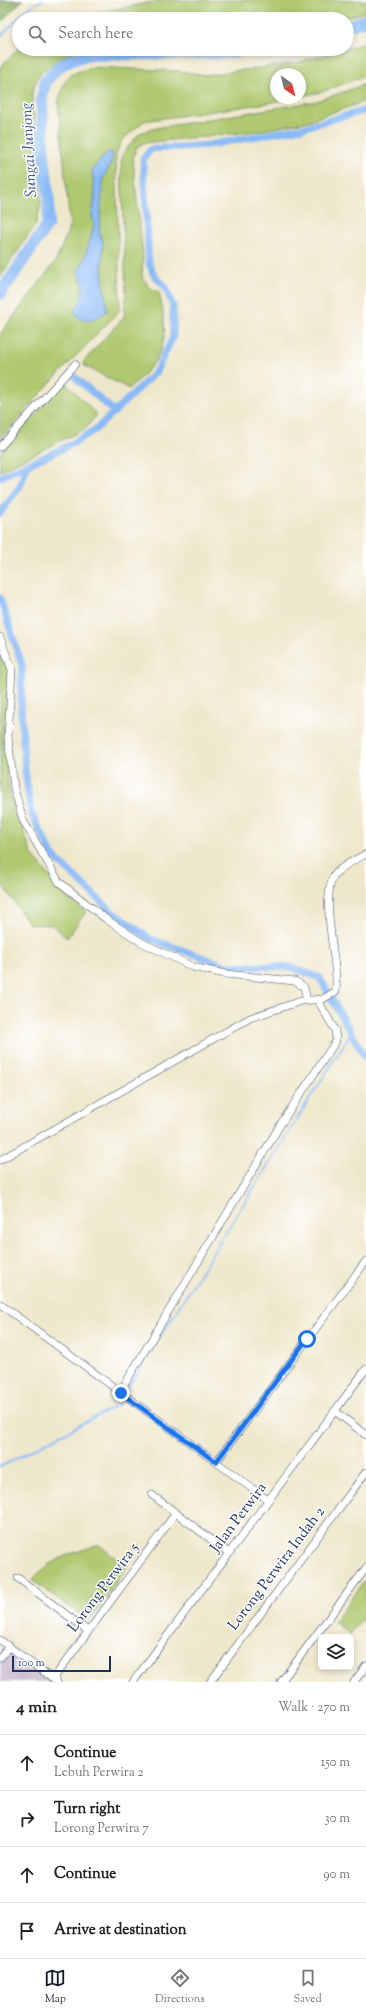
<!DOCTYPE html>
<meta charset="utf-8">
<style>
:root{--surface:#fff;--page:#f6f6f6;--text:#222;--muted:#767676;--line:#e0e0e0;--accent:#111827}
body{margin:0;font-family:"Sorts Mill Goudy",serif;background:var(--page);color:var(--text)}
.controls{position:absolute;right:12px;bottom:12px;display:grid;overflow:hidden;border-radius:6px;box-shadow:0 2px 6px #0003}
.controls button{width:36px;height:36px;display:grid;place-items:center;padding:0;border:0;border-bottom:1px solid var(--line);background:var(--surface);color:var(--text);font:20px sans-serif}
.compass{position:absolute;left:270px;top:68px;width:36px;height:36px;border-radius:50%;background:var(--surface);box-shadow:0 2px 6px #0003;rotate:145deg}
.scale{position:absolute;left:12px;bottom:10px;width:99px;box-sizing:border-box;padding-left:4px;border:2px solid #1b2f5e;border-top:0;font-size:11px;line-height:14px;white-space:nowrap;color:#1b2f5e;-webkit-text-stroke:3px #fff;paint-order:stroke}
.stop{position:absolute;width:12px;height:12px;margin:-9px;border:3px solid #1a73e8;border-radius:50%;background:#fff}
.stop.end{background:#1a73e8;border-color:#fff;box-shadow:0 1px 4px #0008}
.list{margin:0;padding:0;list-style:none}
h2{display:flex;justify-content:space-between;align-items:center;height:52px;margin:0;padding:0 16px;font-size:17px}
h2 small{font-size:13px;font-weight:400;color:var(--muted)}
.list li{display:grid;grid-template-columns:26px 1fr auto;gap:12px;align-items:center;box-sizing:border-box;height:56px;padding:0 16px;border-top:1px solid var(--line)}
.list b{display:block;font-size:15px;white-space:nowrap}
.list p{margin:0;font-size:13px;white-space:nowrap;color:var(--muted)}
.list em{font-size:13px;font-style:normal;color:var(--muted)}
.icon{flex:none;width:22px;height:22px;fill:none;stroke:currentColor;stroke-width:2;stroke-linecap:round;stroke-linejoin:round}
.map{position:relative;flex:none;width:366px;height:1682px;overflow:hidden}
.search{position:absolute;background:var(--surface);box-shadow:0 2px 6px #0003;left:12px;right:12px;top:12px;height:44px;display:flex;align-items:center;gap:10px;box-sizing:border-box;padding:0 14px;border-radius:22px;color:var(--muted);font-size:15px}
.sheet{height:276px;background:var(--surface)}
nav{display:flex;justify-content:space-around;align-items:center;box-sizing:border-box;height:56px;border-top:1px solid var(--line);background:var(--surface);font-size:11px;color:var(--muted)}
nav a{display:grid;justify-items:center;gap:2px}
nav .on{color:var(--accent)}
.map>svg:first-child{display:block}
</style>
<div class="map">
<svg width="366" height="1682" viewBox="0 0 366 1682">
<rect width="100%" height="100%" fill="#fff"/>
<filter id="ink" filterUnits="userSpaceOnUse"><feTurbulence type="fractalNoise" baseFrequency=".025" numOctaves="2"/><feDisplacementMap in="SourceGraphic" scale="8" xChannelSelector="R" yChannelSelector="G"/><feConvolveMatrix kernelMatrix="1 2 1 2 8 2 1 2 1" color-interpolation-filters="sRGB"/></filter>
<filter id="wash" filterUnits="userSpaceOnUse"><feTurbulence type="fractalNoise" baseFrequency=".012" numOctaves="4" result="noise"/><feDisplacementMap in="SourceGraphic" scale="16" xChannelSelector="R" yChannelSelector="G"/><feGaussianBlur stdDeviation="0.9" result="paint"/><feColorMatrix in="noise" values="0 0 0 0 0 0 0 0 0 0 0 0 0 0 0 0 0 1.4 0 .05"/><feComposite in="paint" operator="in"/></filter>
<g filter="url(#wash)">
<rect width="100%" height="100%" fill="#efe7cb"/>
<path fill="#cebed1" d="M 0,1646 L 47,1682 L 0,1682 Z"/>
<path fill="#aec96f" stroke="#647c66" d="M 163,0 L 366,0 L 366,12 L 340,19 L 66,19 Z
M 366,43 L 366,75 L 322,92 L 300,96 L 300,74 L 276,74 L 276,98 L 293,98 L 268,103 L 144,121 L 122,140 L 116,154 L 120,310 L 50,383 L 0,439 L 0,334 L 56,261 L 70,226 L 58,102 L 65,82 L 72,74 L 92,67 L 178,71 L 206,75 L 296,63 Z
M 19,48 L 81,49 C 58,57 37,69 32,94 L 41,204 L 36,224 L 0,277 L 0,67 Z
M 366,84 L 366,101 L 305,122 L 259,131 L 143,143 L 136,148 L 133,160 L 143,257 L 142,276 L 150,288 L 159,292 C 170,342 167,354 129,389 L 85,366 L 83,362 L 124,317 L 126,297 L 121,163 L 123,153 L 140,133 L 156,128 L 317,101 Z
M 65,382 L 97,415 L 85,429 L 0,471 L 0,453 Z
M 0,646 L 9,673 L 3,739 L 9,790 L 32,855 L 62,891 L 86,912 L 67,938 L 52,925 L 29,924 L 0,881 Z
M 99,1545 L 127,1567 L 89,1621 L 32,1580 C 53,1558 71,1553 99,1545 Z
M 366,1579 L 366,1614 L 350,1634 L 334,1622 Z"/>
<path fill="#8aad62" stroke="#526e60" d="M 0,0 L 23,0 L 0,23 Z"/>
<path fill="#8abaf6" stroke="#5274aa" d="M 108,152 L 113,153 L 111,163 L 103,179 L 99,233 L 103,242 L 102,270 L 107,311 C 95,319 83,328 74,311 C 84,298 86,287 78,272 L 84,260 L 94,226 L 92,216 L 95,197 L 92,170 Z"/>
<g fill="none" stroke-linecap="round" stroke-linejoin="round">
<path stroke="#8abaf6" stroke-width="2" d="M 0,37 L 27,9 L 42,0
M 125,1393 L 351,1033
M 0,1467 L 118,1405 L 123,1397"/>
<path stroke="#8abaf6" stroke-width="7" d="M 76,378 L 115,412
M 0,477 L 70,445 L 96,429 L 155,373 L 173,337 L 173,306 L 165,286 L 155,277 L 149,264 L 143,159 L 151,149 L 209,145 L 302,128 L 366,110
M 0,513 L 20,486 L 28,464
M 0,598 L 22,665 L 21,711 L 25,770 L 31,813 L 53,856 L 112,912 L 151,939 L 227,966 L 291,967 L 320,978 L 366,1059"/>
<path stroke="#8abaf6" stroke-width="12" d="M 347,26 L 366,20
M 0,294 L 48,224 L 49,201 L 43,147 L 42,99 L 45,82 L 57,68 L 70,60 L 90,55 L 235,52 L 247,49"/>
</g>
</g>
<g filter="url(#ink)">
<g fill="none" stroke-linecap="round" stroke-linejoin="round">
<g stroke="#3b4b6e" stroke-width="8">
<path id="street" d="M 0,447 L 75,364
M 0,637 L 12,670 L 8,737 L 14,788 L 23,820 L 59,882 L 106,919 L 141,942 L 193,967 L 225,974 L 295,981 L 304,987 L 307,1001
M 0,1160 L 250,1018 L 301,1001 L 323,999 L 336,991 C 339,963 317,891 337,872 C 345,864 357,859 366,854
M 0,1304 L 268,1500
M 120,1392 L 282,1122 L 336,1041 L 335,1030 L 317,999
M 335,1411 L 366,1435
M 216,1462 L 366,1261
M 152,1495 L 229,1553
M 18,1578 L 88,1631
M 0,1640 L 57,1682
M 0,1658 L 9,1646
M 53,1679 L 176,1513
M 133,1682 L 366,1369
M 210,1682 L 366,1472
M 281,1682 L 366,1568
M 354,1682 L 366,1666"/>
</g>
<use href="#street" stroke="#fff" stroke-width="7"/>
</g>
</g>
<g fill="none" stroke-linecap="round" stroke-linejoin="round" filter="url(#ink)">
<path stroke="#1a73e8" stroke-width="5" d="M 121,1393 L 216,1462 L 307,1339"/>
</g>
<g text-anchor="middle" dominant-baseline="central" stroke-width="3" stroke-linejoin="round" paint-order="stroke">
<g font-size="15" fill="#1b2f5e" stroke="#fff">
<text transform="translate(239 1518) rotate(-53)">Jalan Perwira</text>
<text transform="translate(277 1569) rotate(-53)">Lorong Perwira Indah 2</text>
<text transform="translate(104 1588) rotate(-53)">Lorong Perwira 5</text>
</g>
<g font-size="16" font-style="italic" fill="#3c598c" stroke="#fff">
<text transform="translate(30 150) rotate(-93)">Sungai Junjong</text>
</g>
</g>
</svg>
<div class="controls">
<button><svg class="icon" aria-label="layers" viewBox="0 0 24 24"><path d="M12 4l9 5-9 5-9-5zM3 14l9 5 9-5"/></svg></button>
</div>
<svg class="compass" viewBox="-18 -18 36 36"><path d="M0-13l5 13h-10z" fill="#e53935"/><path d="M0 13l5-13h-10z" fill="#767676"/></svg>
<div class="scale">100 m</div>
<div class="stop" style="left:307px;top:1339px"></div>
<div class="stop end" style="left:121px;top:1393px"></div>
<div class="search"><svg class="icon" aria-label="search" viewBox="0 0 24 24"><circle cx="10" cy="10" r="6"/><path d="M15 15l6 6"/></svg>Search here</div>
</div>
<section class="sheet">
<h2>4 min<small>Walk · 270 m</small></h2>
<ul class="list">
<li><svg class="icon" aria-label="ahead" viewBox="0 0 24 24"><path d="M12 20V5M6 11l6-6 6 6"/></svg><div><b>Continue</b><p>Lebuh Perwira 2</p></div><em>150 m</em></li>
<li><svg class="icon" aria-label="right" viewBox="0 0 24 24"><path d="M7 20v-9h11M14 6l5 5-5 5"/></svg><div><b>Turn right</b><p>Lorong Perwira 7</p></div><em>30 m</em></li>
<li><svg class="icon" aria-label="ahead" viewBox="0 0 24 24"><path d="M12 20V5M6 11l6-6 6 6"/></svg><div><b>Continue</b></div><em>90 m</em></li>
<li><svg class="icon" aria-label="arrive" viewBox="0 0 24 24"><path d="M6 21V4h12l-3 4 3 4H6"/></svg><div><b>Arrive at destination</b></div></li>
</ul>
</section>
<nav>
<a class="on"><svg class="icon" aria-label="map" viewBox="0 0 24 24"><path d="M3 6l6-2 6 2 6-2v14l-6 2-6-2-6 2zM9 4v14M15 6v14"/></svg>Map</a>
<a><svg class="icon" aria-label="directions" viewBox="0 0 24 24"><path d="M12 3l9 9-9 9-9-9zM9 14v-3h6M13 9l2 2-2 2"/></svg>Directions</a>
<a><svg class="icon" aria-label="saved" viewBox="0 0 24 24"><path d="M7 4h10v16l-5-4-5 4z"/></svg>Saved</a>
</nav>
